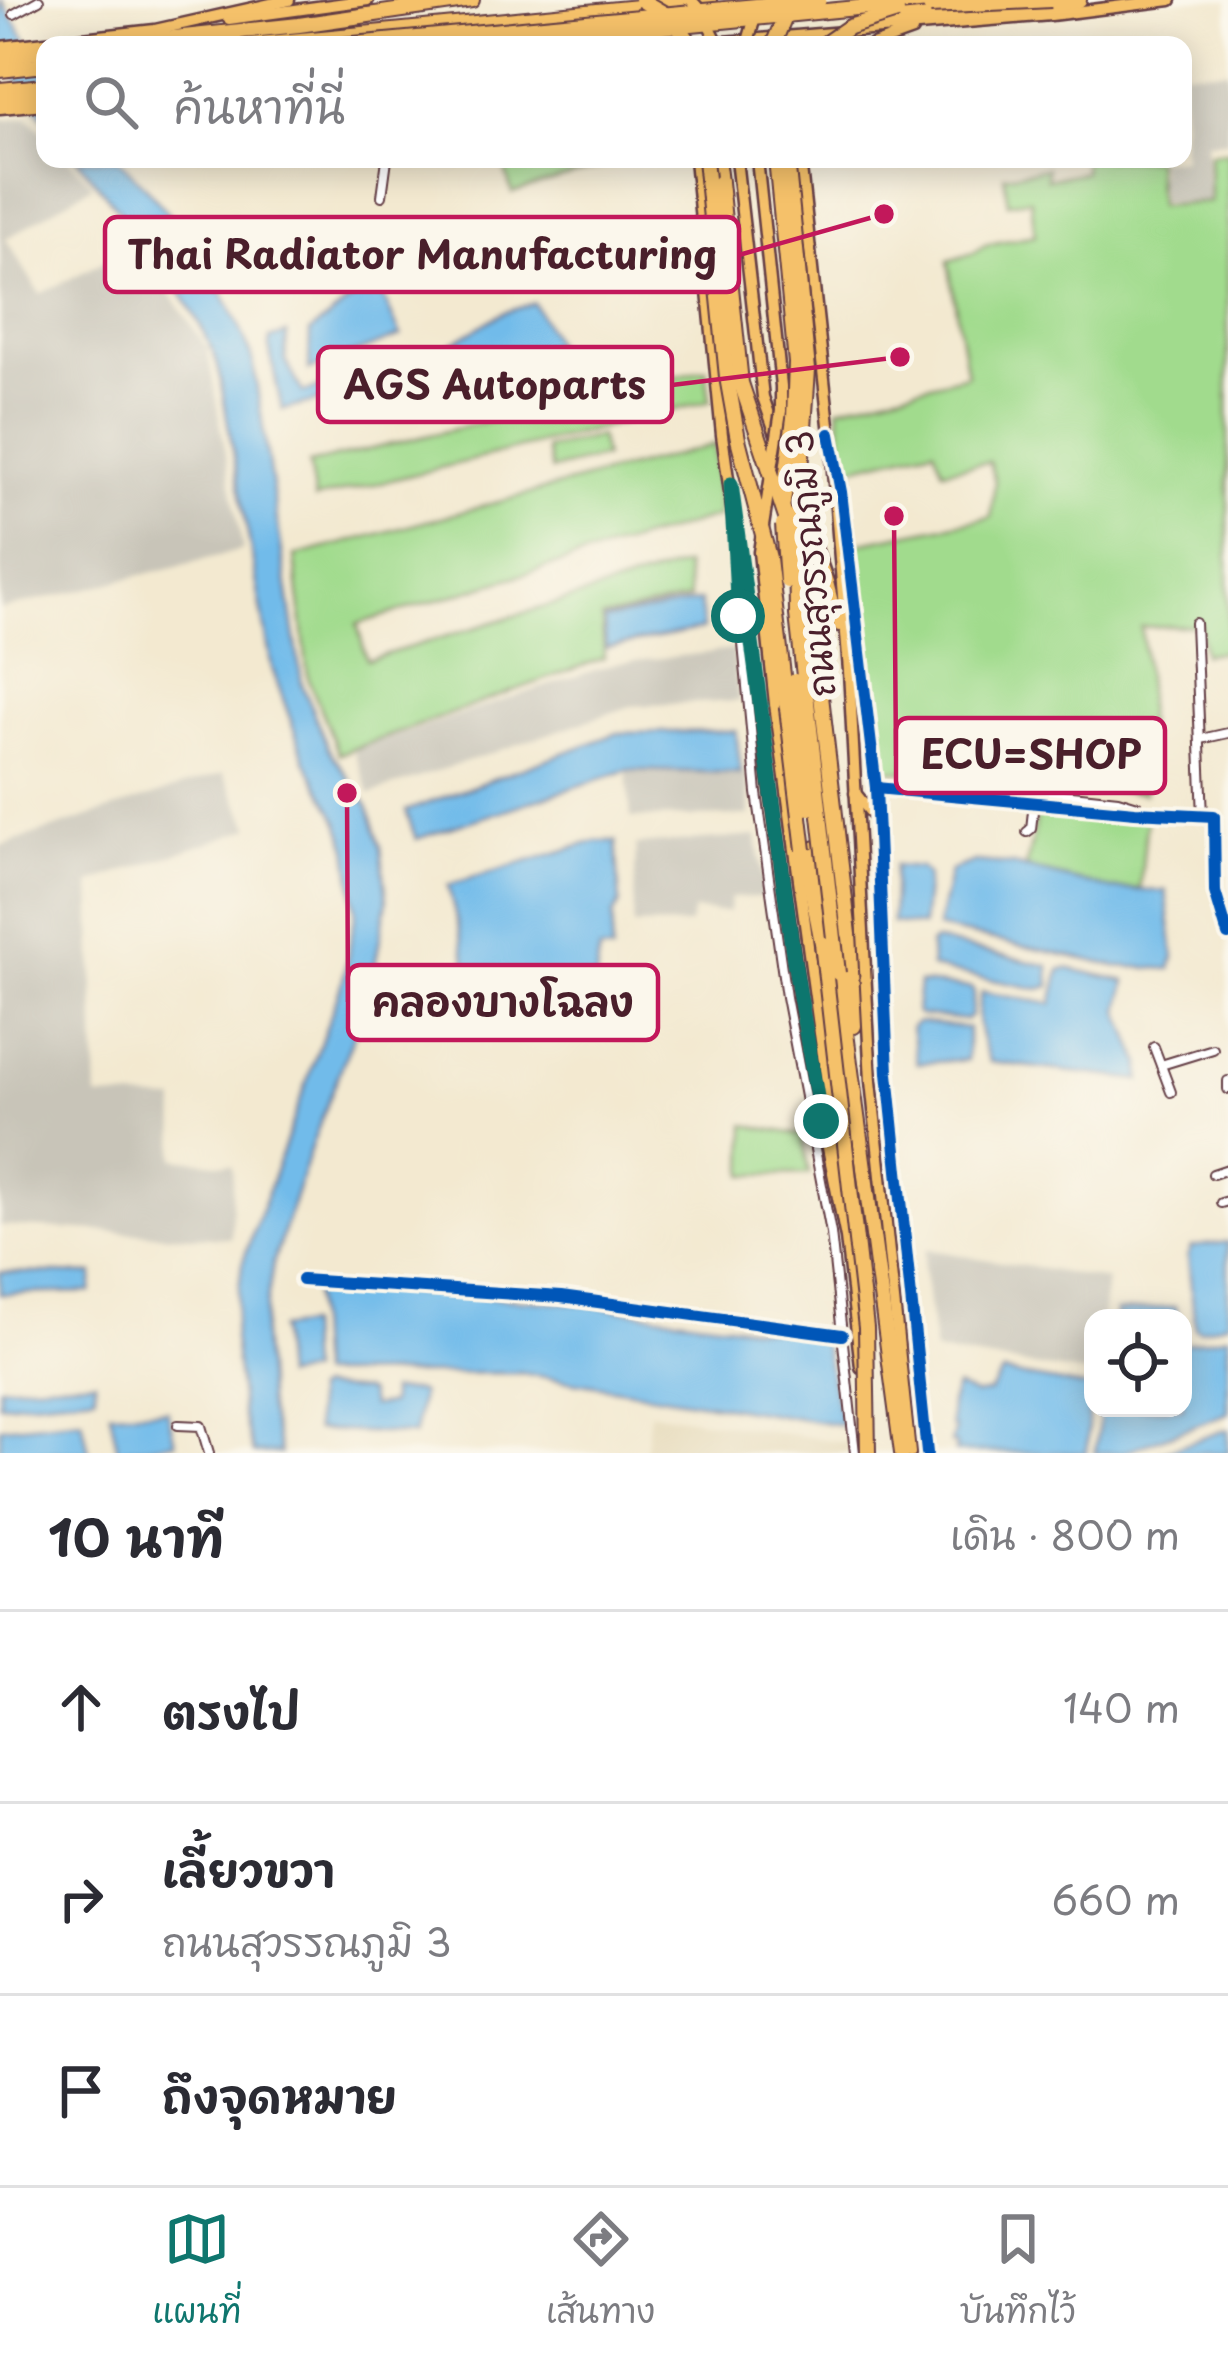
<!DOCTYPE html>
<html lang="th">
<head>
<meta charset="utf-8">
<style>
	:root { --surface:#fff; --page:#f2f2f3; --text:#2b2b33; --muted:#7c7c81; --line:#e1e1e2; --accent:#0f766e }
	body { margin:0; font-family:"Playpen Sans","Playpen Sans Thai",sans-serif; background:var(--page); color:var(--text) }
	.controls { position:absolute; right:36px; bottom:36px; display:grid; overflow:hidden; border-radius:24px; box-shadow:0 6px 30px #0003 }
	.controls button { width:108px; height:108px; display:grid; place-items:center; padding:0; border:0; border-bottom:3px solid var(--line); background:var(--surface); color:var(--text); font:60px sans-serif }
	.stop { position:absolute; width:36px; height:36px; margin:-27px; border:9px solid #0f766e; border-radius:50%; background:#fff }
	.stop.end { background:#0f766e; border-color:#fff; box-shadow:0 3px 12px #0008 }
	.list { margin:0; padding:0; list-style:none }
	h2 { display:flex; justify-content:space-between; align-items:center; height:156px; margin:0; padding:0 48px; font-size:51px }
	h2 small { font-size:39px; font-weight:400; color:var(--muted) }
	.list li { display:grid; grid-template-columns:78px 1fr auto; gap:36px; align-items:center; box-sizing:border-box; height:192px; padding:0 48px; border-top:3px solid var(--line) }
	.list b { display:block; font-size:45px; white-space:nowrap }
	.list p { margin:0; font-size:39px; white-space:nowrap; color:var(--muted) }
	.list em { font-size:39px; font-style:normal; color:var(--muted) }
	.icon { flex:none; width:66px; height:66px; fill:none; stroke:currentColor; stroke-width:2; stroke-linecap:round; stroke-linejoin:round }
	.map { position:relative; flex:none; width:1228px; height:1453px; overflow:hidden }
	.search { position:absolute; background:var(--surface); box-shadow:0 6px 30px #0003; left:36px; right:36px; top:36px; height:132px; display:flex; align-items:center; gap:30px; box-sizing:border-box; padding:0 42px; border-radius:24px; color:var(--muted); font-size:45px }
	.sheet { height:732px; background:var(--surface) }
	nav { display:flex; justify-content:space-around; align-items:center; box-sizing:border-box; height:168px; border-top:3px solid var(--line); background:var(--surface); font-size:33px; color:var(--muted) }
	nav a { display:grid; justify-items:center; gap:6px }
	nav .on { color:var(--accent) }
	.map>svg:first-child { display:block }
	.built { fill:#e6daba }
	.industrial { fill:#c8c4b8 }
	.green { fill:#a1db8d; stroke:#767d5c; stroke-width:3 }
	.water { fill:#71bbea; stroke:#5e6d8a; stroke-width:3 }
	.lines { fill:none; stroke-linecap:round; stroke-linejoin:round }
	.minor-casing { stroke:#633d44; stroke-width:12 }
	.major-casing { stroke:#633d44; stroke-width:15 }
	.highway-casing { stroke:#633d44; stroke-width:18 }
	.minor { stroke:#fff; stroke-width:8 }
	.major { stroke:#f5c16b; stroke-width:10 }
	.highway { stroke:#f5c16b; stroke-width:14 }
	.major-bridge-casing { stroke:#633d44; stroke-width:15; stroke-linecap:butt }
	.highway-bridge-casing { stroke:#633d44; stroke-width:18; stroke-linecap:butt }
	.major-bridge { stroke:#f5c16b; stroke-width:10 }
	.highway-bridge { stroke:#f5c16b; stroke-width:14 }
	.cycleway-casing { stroke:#fbf7ec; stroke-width:20 }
	.cycleway { stroke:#0057b8; stroke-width:12 }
	.route { stroke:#0f766e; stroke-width:15 }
	.labels { text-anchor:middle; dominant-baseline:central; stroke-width:12; stroke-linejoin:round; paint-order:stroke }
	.street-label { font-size:36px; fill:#4a1f2b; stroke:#fbf7ec }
	.leader { fill:none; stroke:#c2185b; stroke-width:4.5 }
	.callout-dot { fill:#c2185b; stroke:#fbf7ec; stroke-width:4.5 }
	.callout { fill:#fbf7ec; stroke:#c2185b; stroke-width:4.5 }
	.callout-label { font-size:39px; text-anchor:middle; font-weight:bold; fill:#4a1f2b }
</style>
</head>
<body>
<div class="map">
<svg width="1228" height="1453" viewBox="0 0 1228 1453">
	<rect width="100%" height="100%" fill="#fbf7ec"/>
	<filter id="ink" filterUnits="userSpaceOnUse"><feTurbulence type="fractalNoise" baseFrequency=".00833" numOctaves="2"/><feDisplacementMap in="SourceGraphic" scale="24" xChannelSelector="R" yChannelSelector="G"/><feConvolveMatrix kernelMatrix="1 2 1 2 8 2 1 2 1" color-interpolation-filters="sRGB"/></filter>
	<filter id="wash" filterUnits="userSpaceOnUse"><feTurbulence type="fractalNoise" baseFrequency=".004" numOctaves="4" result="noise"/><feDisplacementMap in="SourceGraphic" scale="48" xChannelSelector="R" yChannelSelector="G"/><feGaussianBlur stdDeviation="2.7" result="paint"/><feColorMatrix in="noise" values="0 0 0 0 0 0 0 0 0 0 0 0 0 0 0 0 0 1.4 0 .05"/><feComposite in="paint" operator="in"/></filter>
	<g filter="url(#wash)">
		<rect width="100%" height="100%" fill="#f3e9d0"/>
		<polygon class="built" points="650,1412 848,1443 849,1453 645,1453"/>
		<g class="industrial">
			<polygon points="1228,70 1228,141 1206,142 1208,201 1160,203 1158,159 1183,159 1183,71"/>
			<polygon points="28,117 45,134 45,159 68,159 93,185 6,239 40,294 137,244 207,348 243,550 0,610 0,120"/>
			<polygon points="733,650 739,701 631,706 370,794 353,750 616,663"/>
			<polygon points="627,772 746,774 750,816 631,818"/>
			<polygon points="223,773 251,828 91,883 97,1097 176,1101 175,1158 233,1165 231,1238 0,1226 0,846"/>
			<polygon points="757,836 765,897 730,898 729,912 693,911 689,925 633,926 636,845"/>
			<polygon points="926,1249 1107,1280 1102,1318 1093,1318 1093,1375 935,1352 923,1268"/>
		</g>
		<g class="green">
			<polygon points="1228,152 1228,651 1203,654 1200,625 1141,627 1147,688 1144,793 880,769 853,544 991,517 995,481 989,462 943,470 934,448 844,469 839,407 967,375 948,261 974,253 985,245 1035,235 1031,199 1008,203 1004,175 1047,168 1047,179 1084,172 1084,159 1155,159 1158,206 1210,202 1209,154"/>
			<polygon points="502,159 627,159 512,193"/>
			<polygon points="706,369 710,401 315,499 309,464"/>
			<polygon points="599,436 604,457 551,470 546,449"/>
			<polygon points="714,445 719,516 357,624 367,660 685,565 689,599 602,618 604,658 339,754 308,678 295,556"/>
			<polygon points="1039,808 1147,816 1140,889 1110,889 1026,868"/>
			<polygon points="746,1125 802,1135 809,1174 745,1175"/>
		</g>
		<g class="water">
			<polygon points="1,0 45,69 45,119 0,55"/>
			<path d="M77 159H118C175 214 228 287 253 362L302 684 328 748 368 806 381 847 387 901 370 992 312 1144 273 1264 262 1334 268 1409 280 1453H253L242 1414 233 1338 242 1264 343 980 356 912 348 848 339 822 305 760 272 668 217 362C191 290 125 219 77 159Z"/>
			<polygon points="376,281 401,336 309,370 310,332"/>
			<polygon points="534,303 555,344 282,410 269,346 270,339 287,334 285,360 303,393 447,346 503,313"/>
			<polygon points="700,601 703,629 606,648 604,620"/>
			<polygon points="736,731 741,773 627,770 416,839 406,811 618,733"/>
			<polygon points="596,841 616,841 620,904 613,915 612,952 599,951 596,979 469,972 448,885"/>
			<polygon points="975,862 1013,865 1110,889 1166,891 1174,957 1171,969 1116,966 937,928 950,871"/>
			<polygon points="894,866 920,868 927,875 922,926 892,923"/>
			<polygon points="935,941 1049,966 1050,986 1039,989 931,968 930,944"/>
			<path d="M1066 968 1126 981 1120 1011 1141 1064V1080L990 1062C980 1039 974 1017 982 992L1052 1004 1060 970Z"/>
			<polygon points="919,983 971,988 974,992 971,1016 966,1020 919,1015 916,1012"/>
			<polygon points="918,1022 968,1028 967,1060 917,1063 911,1027"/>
			<polygon points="1228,1242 1228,1322 1200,1330 1195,1328 1188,1256 1191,1247"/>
			<polygon points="0,1272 93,1274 91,1292 0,1294"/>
			<polygon points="313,1286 572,1303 822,1337 842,1425 520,1373 318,1375"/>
			<polygon points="1175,1307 1180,1318 1116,1318 1116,1312"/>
			<polygon points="306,1325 308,1373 283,1377 279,1329"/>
			<polygon points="1228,1335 1228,1413 1121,1453 1095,1453 1101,1408 1183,1408 1183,1344"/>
			<polygon points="1003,1373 1089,1388 1087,1453 955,1452 956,1445 951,1443 955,1428 951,1427 950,1403 956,1387 975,1395 989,1392"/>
			<polygon points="95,1380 95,1395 0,1404 0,1386"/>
			<polygon points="319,1388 364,1391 369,1394 371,1406 390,1404 390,1391 417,1391 421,1394 414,1434 315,1430 314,1391"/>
			<polygon points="167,1410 175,1442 118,1451 110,1412"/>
			<polygon points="82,1419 89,1452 0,1453 0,1427"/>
			<polygon points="1228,1429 1228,1453 1159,1453"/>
		</g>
	</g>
	<g filter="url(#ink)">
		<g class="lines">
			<g class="minor-casing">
				<g id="minor">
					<polyline points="14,14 39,0"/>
					<polyline points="382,196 387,159"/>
					<polyline points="838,477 876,788 888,1073 927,1453"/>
					<polyline points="736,569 757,793 786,997 831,1233 855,1453"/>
					<polyline points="1195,623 1203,817"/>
					<polyline points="1201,739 1228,733"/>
					<polyline points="876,788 1135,812 1214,816 1215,892 1228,935"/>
					<polyline points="898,788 910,781 932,780 1118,800 1138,806 1141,810"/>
					<polyline points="1027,832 1031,829 1034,802"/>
					<polyline points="1154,1047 1171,1092"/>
					<polyline points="1161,1065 1213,1049"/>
					<polyline points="1228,1081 1228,1089"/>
					<polyline points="1213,1174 1228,1169"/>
					<polyline points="1221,1203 1228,1201"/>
					<polyline points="302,1280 561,1297 842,1335"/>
					<polyline points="178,1425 201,1426 209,1453"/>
				</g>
			</g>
			<g class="major-casing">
				<g id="major">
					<polyline points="229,19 368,0"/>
					<polyline points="687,45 1051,15 1171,0"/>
					<polyline points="873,45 912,31"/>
					<polyline points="0,47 155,30 289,0"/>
					<polyline points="0,108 45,104"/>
					<polyline points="695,159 722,435 803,1022 846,1238 861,1367"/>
					<polyline points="736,159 763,397 828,582 839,626"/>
					<polyline points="800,159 830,434 849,671 871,1081 910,1453"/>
					<polyline points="775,704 841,1187"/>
					<polyline points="855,793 876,819"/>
				</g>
			</g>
			<g class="highway-casing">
				<g id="highway">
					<polyline points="887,19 1016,10 1079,0"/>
					<polyline points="107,45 299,25 472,0"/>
					<polyline points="250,45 709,0"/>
					<polyline points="0,57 45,51"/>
					<polyline points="0,70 45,65"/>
					<polyline points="0,90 45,86"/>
					<polyline points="0,100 45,95"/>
					<polyline points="717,159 720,182"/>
					<polyline points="816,848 821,908"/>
					<polyline points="804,850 822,943"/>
					<polyline points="849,934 854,1026"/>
					<polyline points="838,973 902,1453"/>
				</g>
			</g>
			<use href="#minor" class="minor"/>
			<use href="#major" class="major"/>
			<use href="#highway" class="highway"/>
			<g class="major-bridge-casing">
				<g id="major-bridge">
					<polyline points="691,0 703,13 719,45"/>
					<polyline points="747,45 756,14"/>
					<polyline points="757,159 781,386 781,411 759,552 775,704"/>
				</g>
			</g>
			<g class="highway-bridge-casing">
				<g id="highway-bridge">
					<polyline points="641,0 672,18 692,45"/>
					<polyline points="930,6 1051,0"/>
					<polyline points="343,45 819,0"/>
					<polyline points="477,45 939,0"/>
					<polyline points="773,45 787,11"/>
					<polyline points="823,45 849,27 897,12"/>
					<polyline points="705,159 727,377 738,439 769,558 804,850"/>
					<polyline points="776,159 796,363 794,418 783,503"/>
					<polyline points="787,159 808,370 796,543 797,615 838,973"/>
					<polyline points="720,182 741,383 793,539"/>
					<polyline points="783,525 787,581"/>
					<polyline points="801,566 813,628 849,934"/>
					<polyline points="795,681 810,808"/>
					<polyline points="822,943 866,1328 868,1453"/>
				</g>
			</g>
			<use href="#major-bridge" class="major-bridge"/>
			<use href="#highway-bridge" class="highway-bridge"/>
			<g class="cycleway-casing">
				<g id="cycleway">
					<polyline points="830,434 841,492 876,788 888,1073 927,1453"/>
					<polyline points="876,788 1135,812 1214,816 1215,892 1228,935"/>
					<polyline points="302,1280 561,1297 842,1335"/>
				</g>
			</g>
			<use href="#cycleway" class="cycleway"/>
		</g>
	</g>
	<g class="lines" filter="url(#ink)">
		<polyline class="route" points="738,616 731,484 794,961 821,1121"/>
	</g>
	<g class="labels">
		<g class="street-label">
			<text transform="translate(809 564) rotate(-95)">ถนนสุวรรณภูมิ 3</text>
		</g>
	</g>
	<path class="leader" d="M884 214L739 255M900 357L672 385M894 516L896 756M347 793L348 1002"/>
	<g class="callout-dot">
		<circle cx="884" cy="214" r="12"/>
		<circle cx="900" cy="357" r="12"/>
		<circle cx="894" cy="516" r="12"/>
		<circle cx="347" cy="793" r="12"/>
	</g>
	<g class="callout">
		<rect x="105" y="217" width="634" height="75" rx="12"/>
		<rect x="318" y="347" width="354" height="75" rx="12"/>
		<rect x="896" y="718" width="269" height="75" rx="12"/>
		<rect x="348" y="965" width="310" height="75" rx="12"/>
	</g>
	<g class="callout-label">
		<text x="422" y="269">Thai Radiator Manufacturing</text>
		<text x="495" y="399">AGS Autoparts</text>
		<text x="1031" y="769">ECU=SHOP</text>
		<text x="503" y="1016">คลองบางโฉลง</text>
	</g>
</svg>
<div class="controls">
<button><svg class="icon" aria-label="locate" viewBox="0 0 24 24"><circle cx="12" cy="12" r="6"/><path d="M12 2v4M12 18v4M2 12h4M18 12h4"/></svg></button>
</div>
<div class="stop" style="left:738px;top:616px"></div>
<div class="stop end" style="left:821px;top:1121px"></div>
<div class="search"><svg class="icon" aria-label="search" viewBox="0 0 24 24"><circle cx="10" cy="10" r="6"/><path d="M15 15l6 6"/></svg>ค้นหาที่นี่</div>
</div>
<section class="sheet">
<h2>10 นาที<small>เดิน · 800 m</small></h2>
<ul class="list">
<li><svg class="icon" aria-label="ahead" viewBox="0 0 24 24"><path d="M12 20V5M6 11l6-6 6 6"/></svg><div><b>ตรงไป</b></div><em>140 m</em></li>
<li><svg class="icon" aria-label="right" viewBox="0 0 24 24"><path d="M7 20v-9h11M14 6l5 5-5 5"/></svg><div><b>เลี้ยวขวา</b><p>ถนนสุวรรณภูมิ 3</p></div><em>660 m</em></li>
<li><svg class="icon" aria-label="arrive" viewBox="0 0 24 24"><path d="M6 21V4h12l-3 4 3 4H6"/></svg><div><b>ถึงจุดหมาย</b></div></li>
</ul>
</section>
<nav>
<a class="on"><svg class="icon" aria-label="map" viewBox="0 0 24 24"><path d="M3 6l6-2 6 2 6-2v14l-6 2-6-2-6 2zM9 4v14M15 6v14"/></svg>แผนที่</a>
<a><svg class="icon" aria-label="directions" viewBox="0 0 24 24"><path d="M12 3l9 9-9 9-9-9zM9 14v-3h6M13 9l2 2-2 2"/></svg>เส้นทาง</a>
<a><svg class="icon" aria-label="saved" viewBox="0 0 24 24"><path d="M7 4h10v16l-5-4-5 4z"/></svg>บันทึกไว้</a>
</nav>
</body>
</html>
